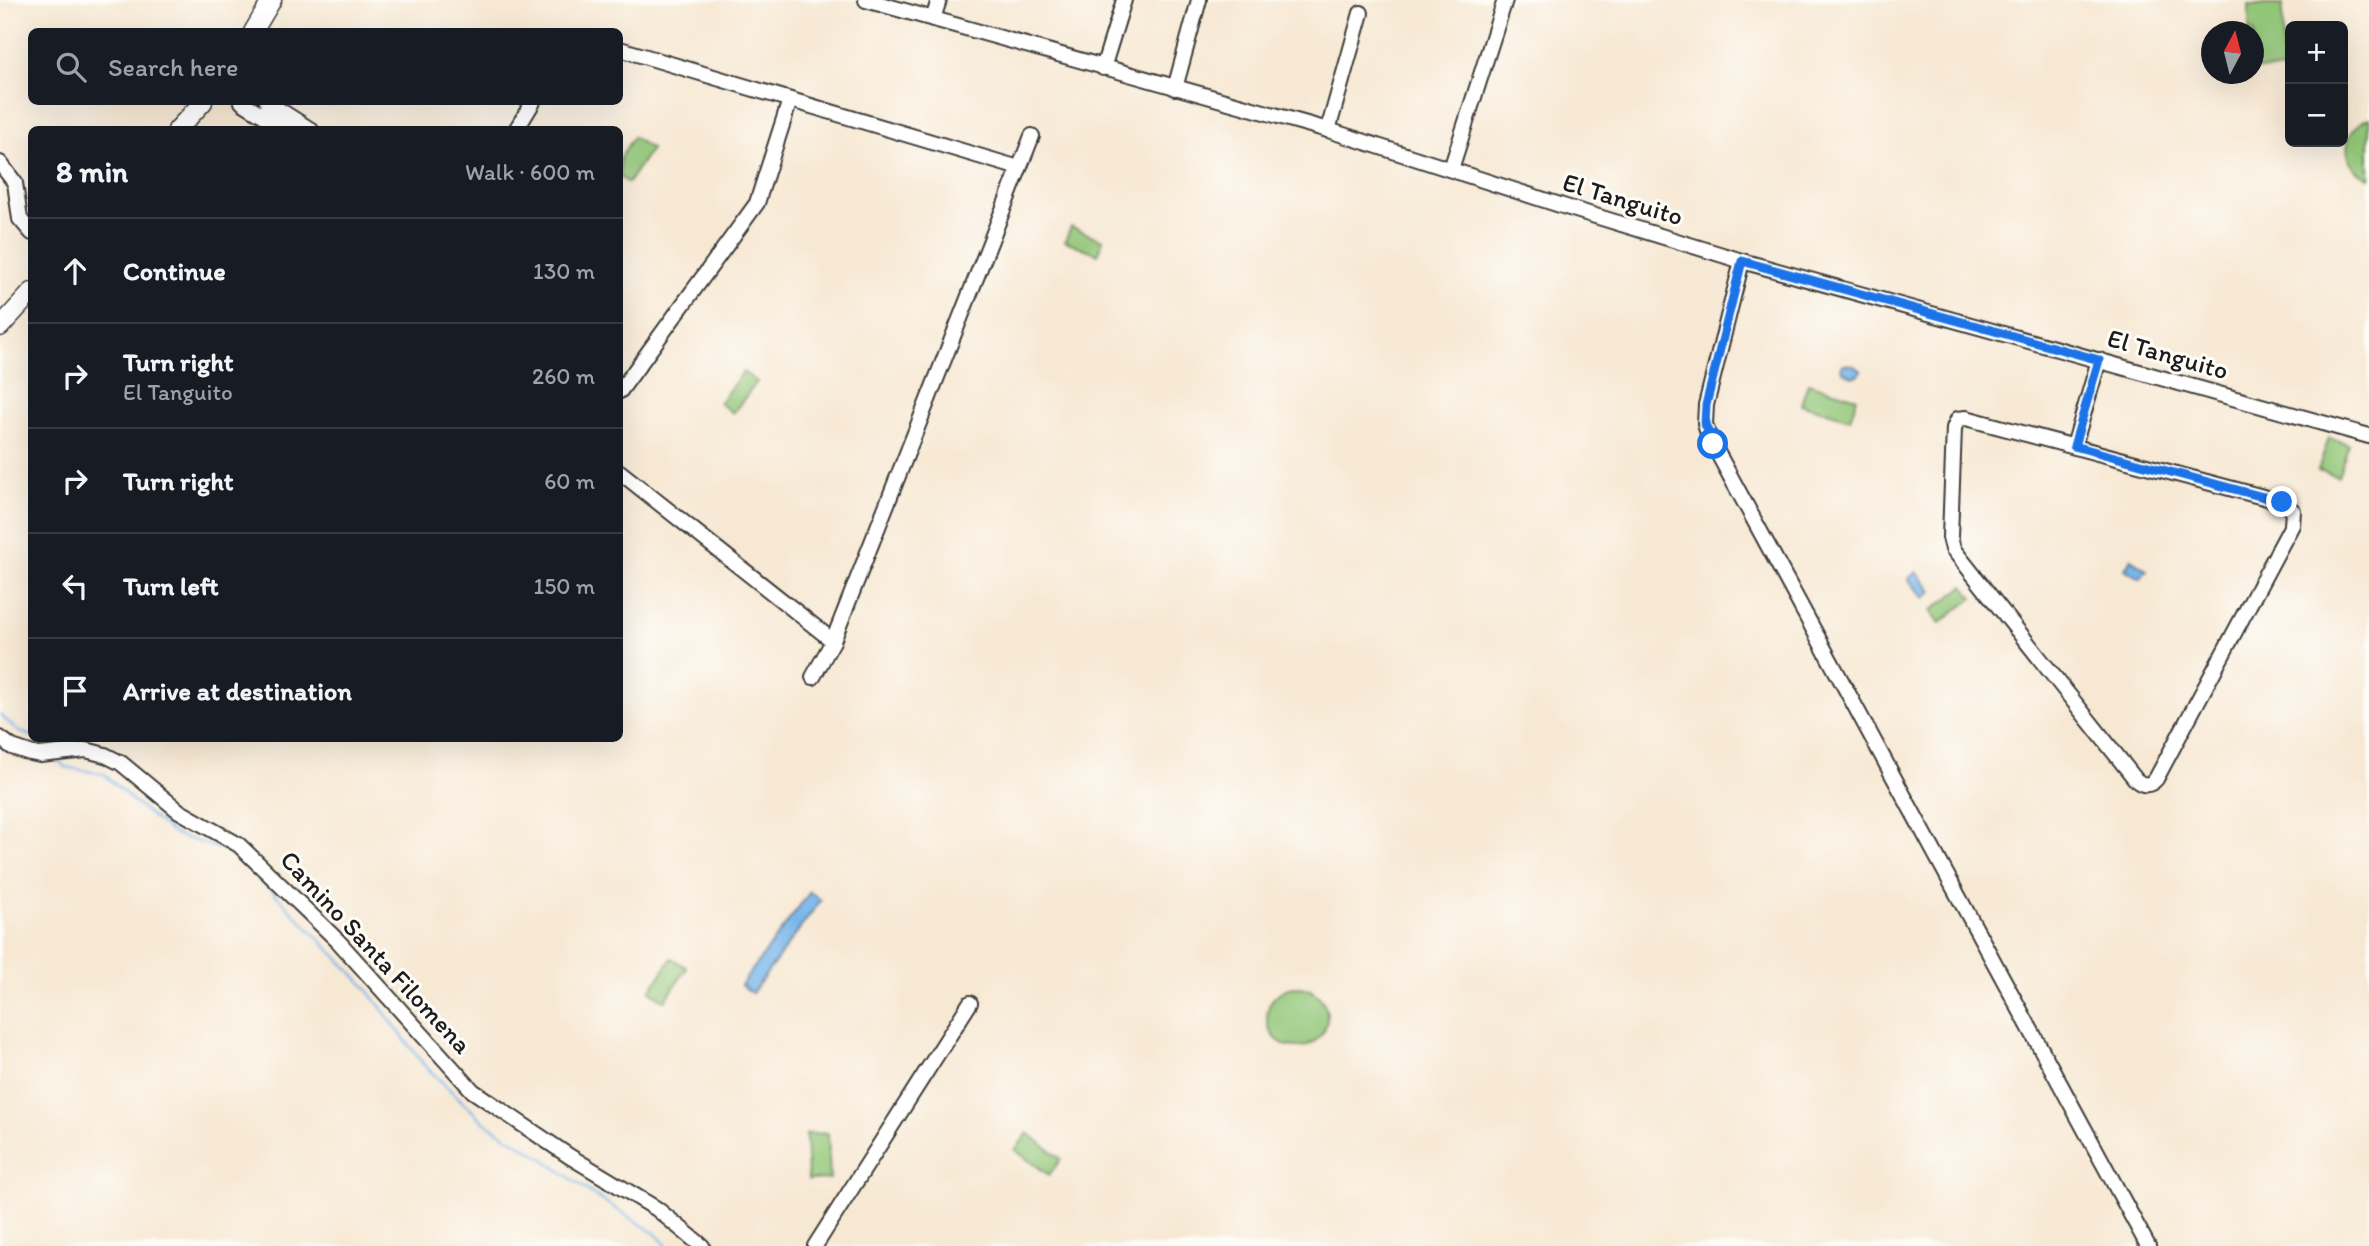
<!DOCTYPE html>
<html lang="en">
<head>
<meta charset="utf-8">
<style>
	:root { --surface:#171b24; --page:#20242c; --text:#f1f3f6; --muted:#9ea1a6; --line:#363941 }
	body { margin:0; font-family:Itim,sans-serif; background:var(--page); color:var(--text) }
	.controls { position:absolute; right:21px; top:21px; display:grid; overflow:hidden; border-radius:10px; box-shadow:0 7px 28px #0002 }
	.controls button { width:63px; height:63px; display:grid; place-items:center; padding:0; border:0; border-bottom:2px solid var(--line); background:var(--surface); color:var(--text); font:35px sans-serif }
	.compass { position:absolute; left:2201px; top:21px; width:63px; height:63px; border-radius:50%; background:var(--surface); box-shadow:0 7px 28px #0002; rotate:7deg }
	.stop { position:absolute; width:21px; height:21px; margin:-16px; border:5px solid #1a73e8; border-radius:50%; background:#fff }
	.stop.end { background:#1a73e8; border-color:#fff; box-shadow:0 2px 7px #0008 }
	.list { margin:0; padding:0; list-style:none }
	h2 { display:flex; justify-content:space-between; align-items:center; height:91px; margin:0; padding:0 28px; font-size:30px }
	h2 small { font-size:23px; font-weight:400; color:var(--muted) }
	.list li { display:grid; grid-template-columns:46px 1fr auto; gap:21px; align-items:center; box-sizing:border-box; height:105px; padding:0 28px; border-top:2px solid var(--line) }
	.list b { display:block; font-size:26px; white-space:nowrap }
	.list p { margin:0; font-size:23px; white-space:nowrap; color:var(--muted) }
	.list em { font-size:23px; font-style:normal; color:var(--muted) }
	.icon { flex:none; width:38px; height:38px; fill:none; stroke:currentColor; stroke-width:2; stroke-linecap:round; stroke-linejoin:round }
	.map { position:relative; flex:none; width:2369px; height:1246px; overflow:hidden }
	.search { position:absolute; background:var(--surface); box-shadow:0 7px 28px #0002; left:28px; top:28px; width:595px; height:77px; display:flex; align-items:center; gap:18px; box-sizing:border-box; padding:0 24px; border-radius:10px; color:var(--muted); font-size:26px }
	.panel { position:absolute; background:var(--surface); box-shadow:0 7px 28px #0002; left:28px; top:126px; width:595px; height:616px; border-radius:10px }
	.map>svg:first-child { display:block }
	.green { fill:#92c677; stroke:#57714a; stroke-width:2 }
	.water { fill:#78b5ea; stroke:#4a6883; stroke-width:2 }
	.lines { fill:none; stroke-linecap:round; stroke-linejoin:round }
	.stream { stroke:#78b5ea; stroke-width:2.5 }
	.minor-casing { stroke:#3d3b37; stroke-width:18 }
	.major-casing { stroke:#3d3b37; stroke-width:21 }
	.minor { stroke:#fff; stroke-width:14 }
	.major { stroke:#fff; stroke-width:18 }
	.route { stroke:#1a73e8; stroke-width:9 }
	.labels { text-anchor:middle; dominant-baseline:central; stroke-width:6; stroke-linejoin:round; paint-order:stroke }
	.street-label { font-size:26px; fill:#1c1c1c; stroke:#fdfcf7 }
</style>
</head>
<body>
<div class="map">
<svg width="2369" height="1246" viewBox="0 0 2369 1246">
	<rect width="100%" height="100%" fill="#fdfcf7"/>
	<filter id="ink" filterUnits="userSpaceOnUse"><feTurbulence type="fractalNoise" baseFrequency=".0143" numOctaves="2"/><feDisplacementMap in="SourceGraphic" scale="14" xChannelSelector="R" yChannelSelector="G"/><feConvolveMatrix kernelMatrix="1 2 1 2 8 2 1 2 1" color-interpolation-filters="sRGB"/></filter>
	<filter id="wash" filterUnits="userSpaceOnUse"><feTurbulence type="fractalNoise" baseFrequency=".00686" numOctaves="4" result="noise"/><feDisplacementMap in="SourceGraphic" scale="28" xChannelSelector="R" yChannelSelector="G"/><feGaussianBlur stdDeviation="1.57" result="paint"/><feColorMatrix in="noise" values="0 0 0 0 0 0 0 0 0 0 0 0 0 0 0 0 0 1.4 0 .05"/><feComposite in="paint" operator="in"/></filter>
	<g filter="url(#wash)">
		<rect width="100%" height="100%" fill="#f7e8d3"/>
		<g class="green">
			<polygon points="2249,5 2283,5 2282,70 2254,69 2254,32 2249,31"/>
			<path d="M2369 118V178C2340 166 2340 130 2369 118Z"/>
			<polygon points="633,137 651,149 628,183 620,177 620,158"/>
			<polygon points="1071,227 1103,240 1098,254 1065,241"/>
			<polygon points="743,372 757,382 733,413 719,403"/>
			<polygon points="1808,383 1857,398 1850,419 1801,404"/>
			<polygon points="2329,438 2349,444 2338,476 2318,470"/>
			<polygon points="1964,586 1973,598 1940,623 1931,611"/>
			<polygon points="672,958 687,968 665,1001 650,991"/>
			<circle cx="1297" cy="1017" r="30"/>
			<polygon points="828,1133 830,1179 808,1180 806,1134"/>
			<polygon points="1028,1133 1061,1159 1049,1175 1015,1150"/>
		</g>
		<g class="water">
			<polygon points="1843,364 1853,365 1861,370 1860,374 1852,377 1842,371 1841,368"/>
			<polygon points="2131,559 2147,570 2140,579 2125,569"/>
			<polygon points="1916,572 1932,591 1924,598 1908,579"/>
			<polygon points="810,892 821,900 752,993 741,985"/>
		</g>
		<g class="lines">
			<g class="stream">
				<polyline points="0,715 20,732 32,736"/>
				<polyline points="40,738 49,750"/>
				<polyline points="58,760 65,767 104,774 135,803 174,834 236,854 364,985 424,1065 485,1123 541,1157 591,1193 656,1234 667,1246"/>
			</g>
		</g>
	</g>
	<g filter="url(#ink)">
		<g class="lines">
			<g class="minor-casing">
				<g id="minor">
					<polyline points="866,0 1328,130 1566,207 1742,261 2369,436"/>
					<polyline points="933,19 939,0"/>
					<polyline points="620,49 1019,168"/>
					<polyline points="1103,68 1124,0"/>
					<polyline points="1175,88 1199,0"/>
					<polyline points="242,102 287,130"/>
					<polyline points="267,102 311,130"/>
					<polyline points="516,130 533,102"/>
					<polyline points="1328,130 1361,13"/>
					<polyline points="0,163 15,183 20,219 32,233"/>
					<polyline points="1451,169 1505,0"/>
					<polyline points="1742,261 1706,405 1705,424 1709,437 2148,1246"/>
					<polyline points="620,391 757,203 790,100"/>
					<path d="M1966 418 2282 502 2293 511 2292 525 2156 779C2150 786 2143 786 2136 780L1953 549 1950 537 1954 428 1958 419Z"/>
					<polyline points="2074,446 2099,360"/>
					<polyline points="620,472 833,641"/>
					<polyline points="813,677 833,641 1032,136"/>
					<polyline points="0,738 12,747 30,753 40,755 86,750 105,755 121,763 179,811 239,845 338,941 473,1091 569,1156 657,1209 702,1246"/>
					<polyline points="815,1246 970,1003"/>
				</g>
			</g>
			<g class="major-casing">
				<g id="major">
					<polyline points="253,32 272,0"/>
					<polyline points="177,130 203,102"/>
					<polyline points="0,327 32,292"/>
				</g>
			</g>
			<use href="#minor" class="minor"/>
			<use href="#major" class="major"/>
		</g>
	</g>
	<g class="lines" filter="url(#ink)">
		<polyline class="route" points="1713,444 1705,424 1706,405 1742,261 2099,360 2074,446 2282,502"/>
	</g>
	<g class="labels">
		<g class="street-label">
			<text transform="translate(1623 199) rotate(17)">El Tanguito</text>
			<text transform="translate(2168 354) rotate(16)">El Tanguito</text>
			<text transform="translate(376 952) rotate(47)">Camino Santa Filomena</text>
		</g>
	</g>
</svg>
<div class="controls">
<button>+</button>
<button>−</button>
</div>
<svg class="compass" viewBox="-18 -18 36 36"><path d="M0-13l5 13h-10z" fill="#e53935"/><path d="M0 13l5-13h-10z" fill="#9ea1a6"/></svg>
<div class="stop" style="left:1713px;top:444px"></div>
<div class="stop end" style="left:2282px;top:502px"></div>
<div class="search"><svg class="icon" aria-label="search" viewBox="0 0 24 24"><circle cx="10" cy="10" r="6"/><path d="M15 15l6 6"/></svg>Search here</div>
<section class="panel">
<h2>8 min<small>Walk · 600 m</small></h2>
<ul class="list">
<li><svg class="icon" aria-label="ahead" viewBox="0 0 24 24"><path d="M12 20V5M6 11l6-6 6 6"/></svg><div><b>Continue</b></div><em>130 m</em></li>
<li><svg class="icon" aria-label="right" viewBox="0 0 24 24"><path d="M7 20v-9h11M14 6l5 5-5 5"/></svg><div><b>Turn right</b><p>El Tanguito</p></div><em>260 m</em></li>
<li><svg class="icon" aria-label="right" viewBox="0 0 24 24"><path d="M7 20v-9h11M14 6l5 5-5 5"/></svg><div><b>Turn right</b></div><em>60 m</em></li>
<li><svg class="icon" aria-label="left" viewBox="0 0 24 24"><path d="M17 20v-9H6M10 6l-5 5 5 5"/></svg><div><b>Turn left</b></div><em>150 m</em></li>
<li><svg class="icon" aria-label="arrive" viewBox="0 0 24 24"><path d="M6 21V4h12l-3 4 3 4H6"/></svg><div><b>Arrive at destination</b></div></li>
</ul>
</section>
</div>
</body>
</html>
